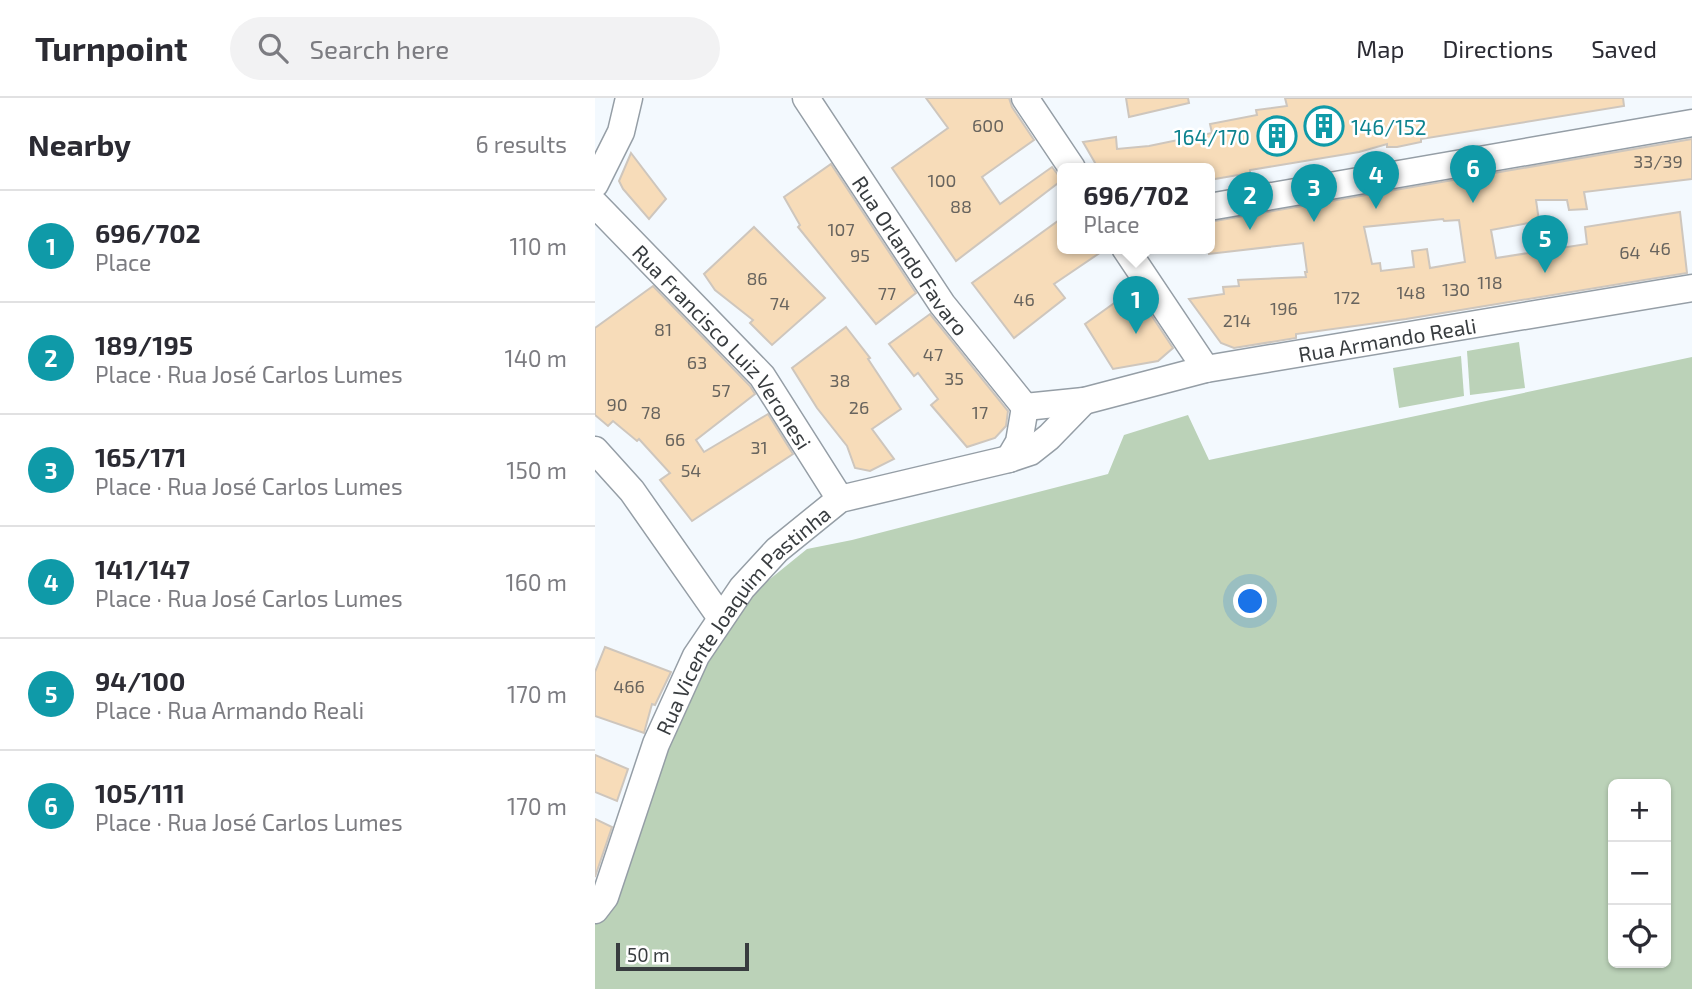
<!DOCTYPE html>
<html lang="en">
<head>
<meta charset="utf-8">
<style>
	:root { --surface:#fff; --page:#f2f2f3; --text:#2b2b33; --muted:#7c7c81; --line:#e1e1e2; --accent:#b45309 }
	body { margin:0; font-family:"Exo 2",sans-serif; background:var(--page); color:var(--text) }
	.controls { position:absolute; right:21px; bottom:21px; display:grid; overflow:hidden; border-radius:10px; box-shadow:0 2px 5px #0004 }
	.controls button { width:63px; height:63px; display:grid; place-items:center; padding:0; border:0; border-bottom:2px solid var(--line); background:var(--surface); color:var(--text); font:35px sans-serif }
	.scale { position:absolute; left:21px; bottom:18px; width:133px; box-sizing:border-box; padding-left:7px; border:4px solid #383c3f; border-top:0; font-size:19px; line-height:24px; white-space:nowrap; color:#383c3f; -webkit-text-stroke:5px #fff; paint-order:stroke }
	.you { position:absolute; left:656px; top:504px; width:24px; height:24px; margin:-18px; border:5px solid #fff; border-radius:50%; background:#1a73e8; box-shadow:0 0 0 10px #1a73e833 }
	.badge { display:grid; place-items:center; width:46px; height:46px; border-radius:50%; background:var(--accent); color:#fff; font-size:23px; font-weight:700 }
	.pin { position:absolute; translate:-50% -58px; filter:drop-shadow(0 2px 4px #0008) }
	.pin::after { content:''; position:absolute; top:37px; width:24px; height:21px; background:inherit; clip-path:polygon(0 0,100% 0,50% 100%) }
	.popup { position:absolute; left:462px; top:65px; width:158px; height:91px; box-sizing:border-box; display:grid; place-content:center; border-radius:10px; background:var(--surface); filter:drop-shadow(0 2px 5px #0005); font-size:23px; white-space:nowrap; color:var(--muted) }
	.popup b { font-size:26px; color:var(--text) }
	.popup::after { content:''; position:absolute; left:50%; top:100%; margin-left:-14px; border:14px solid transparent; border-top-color:var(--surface) }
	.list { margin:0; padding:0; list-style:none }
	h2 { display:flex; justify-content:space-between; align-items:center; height:91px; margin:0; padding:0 28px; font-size:30px }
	h2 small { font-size:23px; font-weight:400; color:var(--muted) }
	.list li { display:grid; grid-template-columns:46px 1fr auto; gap:21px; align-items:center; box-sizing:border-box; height:112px; padding:0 28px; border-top:2px solid var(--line) }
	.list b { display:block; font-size:26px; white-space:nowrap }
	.list p { margin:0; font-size:23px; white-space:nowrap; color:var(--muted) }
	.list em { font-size:23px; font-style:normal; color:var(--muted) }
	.icon { flex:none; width:38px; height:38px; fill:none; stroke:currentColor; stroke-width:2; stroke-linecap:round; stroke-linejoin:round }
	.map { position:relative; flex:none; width:1097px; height:891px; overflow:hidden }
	header { display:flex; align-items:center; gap:42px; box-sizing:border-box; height:98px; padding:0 35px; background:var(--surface); border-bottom:2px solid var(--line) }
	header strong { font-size:33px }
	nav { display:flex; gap:38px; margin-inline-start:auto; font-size:24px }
	.search { width:490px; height:63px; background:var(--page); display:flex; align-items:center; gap:18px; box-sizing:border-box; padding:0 24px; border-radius:38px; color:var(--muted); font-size:26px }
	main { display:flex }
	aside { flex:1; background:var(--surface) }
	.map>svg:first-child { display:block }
	.green { fill:#bbd2b8; fill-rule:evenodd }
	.building { fill:#f7dcb9; stroke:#cec6bd; stroke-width:2; fill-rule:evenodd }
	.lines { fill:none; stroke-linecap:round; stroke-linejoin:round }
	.minor-casing { stroke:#959ea6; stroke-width:29 }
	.minor { stroke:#fff; stroke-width:26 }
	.labels { text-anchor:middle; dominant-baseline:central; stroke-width:5; stroke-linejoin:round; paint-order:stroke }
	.number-label { font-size:18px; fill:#68645e }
	.culture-label { font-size:21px; fill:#0d838f; stroke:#fff; text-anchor:start }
	.street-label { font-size:21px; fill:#383c3f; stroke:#fff }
</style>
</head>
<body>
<header>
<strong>Turnpoint</strong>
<div class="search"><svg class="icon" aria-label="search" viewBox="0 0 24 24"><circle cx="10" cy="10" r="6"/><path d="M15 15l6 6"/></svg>Search here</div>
<nav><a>Map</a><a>Directions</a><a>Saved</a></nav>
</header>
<main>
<aside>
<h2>Nearby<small>6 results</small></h2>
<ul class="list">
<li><span class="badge" style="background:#0f9aa8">1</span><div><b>696/702</b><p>Place</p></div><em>110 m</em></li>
<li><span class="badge" style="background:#0f9aa8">2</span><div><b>189/195</b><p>Place · Rua José Carlos Lumes</p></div><em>140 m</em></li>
<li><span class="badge" style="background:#0f9aa8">3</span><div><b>165/171</b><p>Place · Rua José Carlos Lumes</p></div><em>150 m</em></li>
<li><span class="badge" style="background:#0f9aa8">4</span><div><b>141/147</b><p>Place · Rua José Carlos Lumes</p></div><em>160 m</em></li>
<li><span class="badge" style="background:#0f9aa8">5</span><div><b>94/100</b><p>Place · Rua Armando Reali</p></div><em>170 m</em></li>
<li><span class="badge" style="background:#0f9aa8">6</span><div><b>105/111</b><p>Place · Rua José Carlos Lumes</p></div><em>170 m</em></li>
</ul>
</aside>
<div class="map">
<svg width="1097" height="891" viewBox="0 0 1097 891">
	<rect width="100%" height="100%" fill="#f3f9fe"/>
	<g class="green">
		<polygon points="924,244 930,290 875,297 872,253"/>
		<polygon points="866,258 869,298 804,310 798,270"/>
		<path d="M1097 259V891H0V809L127 520 212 451 257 442 513 376 529 337 593 317 614 362ZM1018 686H1071V865H1018Z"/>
	</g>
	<g class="building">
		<polygon points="331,0 414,0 417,9 439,42 387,79 405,106 457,69 467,82 361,163 297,70 353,30"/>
		<polygon points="531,0 593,0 594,5 534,19"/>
		<polygon points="690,0 1028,0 1029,8 826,41 826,44 802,49 792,49 792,46 764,54 655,72 655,75 614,82 614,70 503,70 488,44 521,39 522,51 554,48 617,35 615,26 662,17 661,12 692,8"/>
		<path d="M1097 41V81L989 94 992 111 974 112 972 102H941L944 123 896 132 901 160 992 146 990 129 1085 114 1092 175 811 221 701 236V240L639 250 626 245 594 201 629 196 628 189 644 188 643 182 711 179 710 174H712L708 145 614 156V124ZM848 121 849 123 864 122 870 164 835 170 832 151 817 153 819 169 786 173 785 165 777 166 769 129Z"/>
		<polygon points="36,55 71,101 54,121 28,91 24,83"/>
		<polygon points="236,66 321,195 281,226 203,129 205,127 189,99"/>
		<polygon points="467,120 467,150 512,150 459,186 470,200 419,240 377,185"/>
		<polygon points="159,129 230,200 177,247 155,225 158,222 120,192 109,176"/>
		<polygon points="58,188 155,288 160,296 101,342 109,354 173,316 198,356 97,423 65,382 75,375 44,341 42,343 18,323 13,328 0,317 0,230"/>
		<polygon points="539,191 578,250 563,263 518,271 490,226"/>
		<polygon points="335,216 413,313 411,328 400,340 372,349 336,307 343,301 323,275 319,278 294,246"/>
		<polygon points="251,229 275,260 273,261 306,311 277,331 299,361 275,373 260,370 252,348 222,310 197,270"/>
		<polygon points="10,549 76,574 60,607 57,606 49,635 0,618 0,574"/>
		<polygon points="0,657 33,671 22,703 0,694"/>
		<polygon points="0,721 17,729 0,779"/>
	</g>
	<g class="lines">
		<g class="minor-casing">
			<g id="minor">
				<path id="s1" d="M211 0 347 206 430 309"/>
				<polyline points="430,0 477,70"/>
				<polyline points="0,86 26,34 34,0"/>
				<path id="s2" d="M0 106 167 278 245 401"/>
				<polyline points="614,109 1097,25"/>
				<polyline points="530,150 611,271"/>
				<path id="s3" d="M430 309 489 303 611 271 1097 190"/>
				<polyline points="0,352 37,393 126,520"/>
				<polyline points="414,361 424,344 430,309"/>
				<path id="s4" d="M0 812 10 799 61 646 101 558 147 490 182 452 245 401 414 361 435 354 454 339 489 303"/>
			</g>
		</g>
		<use href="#minor" class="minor"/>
	</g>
	<defs>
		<g id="building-ring" transform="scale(2.0125)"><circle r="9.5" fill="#fff" stroke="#0f9aa8" stroke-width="1.5"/><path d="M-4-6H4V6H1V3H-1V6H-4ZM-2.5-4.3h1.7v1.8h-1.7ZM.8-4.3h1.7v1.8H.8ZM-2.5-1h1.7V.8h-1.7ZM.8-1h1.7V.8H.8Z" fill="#0f9aa8"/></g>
	</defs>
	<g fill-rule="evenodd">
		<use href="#building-ring" x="729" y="28"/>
		<use href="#building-ring" x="682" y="38"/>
	</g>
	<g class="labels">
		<g class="number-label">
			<text x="393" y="27">600</text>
			<text x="1063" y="63">33/39</text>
			<text x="347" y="82">100</text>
			<text x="366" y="108">88</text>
			<text x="246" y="131">107</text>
			<text x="1065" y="150">46</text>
			<text x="1035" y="154">64</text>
			<text x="265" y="157">95</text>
			<text x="162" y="180">86</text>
			<text x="895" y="184">118</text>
			<text x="861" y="191">130</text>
			<text x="816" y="194">148</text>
			<text x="292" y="195">77</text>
			<text x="752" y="199">172</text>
			<text x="429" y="201">46</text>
			<text x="185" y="205">74</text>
			<text x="689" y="210">196</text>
			<text x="642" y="222">214</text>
			<text x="68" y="231">81</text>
			<text x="338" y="256">47</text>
			<text x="102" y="264">63</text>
			<text x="359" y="280">35</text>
			<text x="245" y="282">38</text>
			<text x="126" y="292">57</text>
			<text x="22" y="306">90</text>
			<text x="264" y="309">26</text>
			<text x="56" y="314">78</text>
			<text x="385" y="314">17</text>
			<text x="80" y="341">66</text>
			<text x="164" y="349">31</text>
			<text x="96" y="372">54</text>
			<text x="34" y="588">466</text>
		</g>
		<g class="culture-label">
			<text x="756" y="28">146/152</text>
			<text x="655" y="38" text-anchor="end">164/170</text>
		</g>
		<g class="street-label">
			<text stroke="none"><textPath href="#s1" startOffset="189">Rua Orlando Favaro</textPath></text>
			<text stroke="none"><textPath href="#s3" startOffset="369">Rua Armando Reali</textPath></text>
			<text stroke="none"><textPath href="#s2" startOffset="192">Rua Francisco Luiz Veronesi</textPath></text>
			<text stroke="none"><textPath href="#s4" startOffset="331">Rua Vicente Joaquim Pastinha</textPath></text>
		</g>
	</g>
</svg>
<div class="controls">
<button>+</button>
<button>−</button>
<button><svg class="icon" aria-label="locate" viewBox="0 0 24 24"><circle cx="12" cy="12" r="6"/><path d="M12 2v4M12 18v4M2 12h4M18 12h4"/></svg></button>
</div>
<div class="scale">50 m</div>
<div class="you"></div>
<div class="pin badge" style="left:541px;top:236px;background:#0f9aa8">1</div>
<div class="popup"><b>696/702</b>Place</div>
<div class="pin badge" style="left:655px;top:132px;background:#0f9aa8">2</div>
<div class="pin badge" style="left:719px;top:124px;background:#0f9aa8">3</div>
<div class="pin badge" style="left:781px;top:111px;background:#0f9aa8">4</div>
<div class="pin badge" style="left:950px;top:175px;background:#0f9aa8">5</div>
<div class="pin badge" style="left:878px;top:105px;background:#0f9aa8">6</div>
</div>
</main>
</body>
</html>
